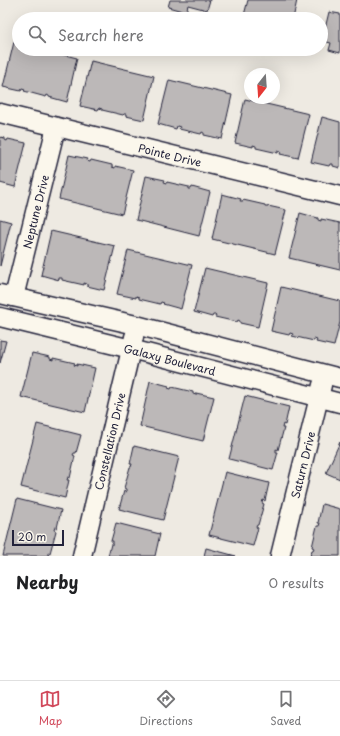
<!DOCTYPE html>
<html lang="en">
<head>
<meta charset="utf-8">
<style>
	:root { --surface:#fff; --page:#f2f2f2; --text:#202124; --muted:#757577; --line:#e0e0e0; --accent:#d1495b }
	body { margin:0; font-family:"Playpen Sans",sans-serif; background:var(--page); color:var(--text) }
	.compass { position:absolute; left:244px; top:68px; width:36px; height:36px; border-radius:50%; background:var(--surface); box-shadow:0 4px 16px #0002; rotate:197deg }
	.scale { position:absolute; left:12px; bottom:10px; width:52px; box-sizing:border-box; padding-left:4px; border:2px solid #22223b; border-top:0; font-size:11px; line-height:14px; white-space:nowrap; color:#22223b; -webkit-text-stroke:3px #fbf7ec; paint-order:stroke }
	.list { margin:0; padding:0; list-style:none }
	h2 { display:flex; justify-content:space-between; align-items:center; height:52px; margin:0; padding:0 16px; font-size:17px }
	h2 small { font-size:13px; font-weight:400; color:var(--muted) }
	.icon { flex:none; width:22px; height:22px; fill:none; stroke:currentColor; stroke-width:2; stroke-linecap:round; stroke-linejoin:round }
	.map { position:relative; flex:none; width:340px; height:556px; overflow:hidden }
	.search { position:absolute; background:var(--surface); box-shadow:0 4px 16px #0002; left:12px; right:12px; top:12px; height:44px; display:flex; align-items:center; gap:10px; box-sizing:border-box; padding:0 14px; border-radius:22px; color:var(--muted); font-size:15px }
	.sheet { height:124px; background:var(--surface) }
	nav { display:flex; justify-content:space-around; align-items:center; box-sizing:border-box; height:56px; border-top:1px solid var(--line); background:var(--surface); font-size:11px; color:var(--muted) }
	nav a { display:grid; justify-items:center; gap:2px }
	nav .on { color:var(--accent) }
	.map>svg:first-child { display:block }
	.building { fill:#bcb8b8; stroke:#22223b }
	.lines { fill:none; stroke-linecap:round; stroke-linejoin:round }
	.minor-casing { stroke:#22223b; stroke-width:21 }
	.minor { stroke:#fbf7ec; stroke-width:18 }
	.labels { text-anchor:middle; dominant-baseline:central; stroke-width:3; stroke-linejoin:round; paint-order:stroke }
	.street-label { font-size:11px; fill:#22223b; stroke:#fbf7ec }
</style>
</head>
<body>
<div class="map">
<svg width="340" height="556" viewBox="0 0 340 556">
	<rect width="100%" height="100%" fill="#eeeae2"/>
	<filter id="ink" filterUnits="userSpaceOnUse"><feTurbulence type="fractalNoise" baseFrequency=".025" numOctaves="2"/><feDisplacementMap in="SourceGraphic" scale="8" xChannelSelector="R" yChannelSelector="G"/><feConvolveMatrix kernelMatrix="1 2 1 2 8 2 1 2 1" color-interpolation-filters="sRGB"/></filter>
	<g filter="url(#ink)">
		<g class="building">
			<polygon points="170,0 210,0 207,10 188,5 186,12 168,7"/>
			<polygon points="248,0 297,0 293,19 243,19"/>
			<polygon points="329,12 340,14 340,53 329,50 331,43 322,41"/>
			<polygon points="14,42 19,44 19,49 41,49 77,58 67,102 49,97 49,96 47,95 46,97 24,91 25,90 22,89 21,91 3,87"/>
			<polygon points="91,61 154,76 144,120 126,116 126,114 124,114 123,115 102,110 102,109 99,108 98,110 80,106"/>
			<polygon points="169,80 232,95 222,139 204,135 204,133 202,132 201,134 179,129 180,127 177,126 176,129 158,124"/>
			<polygon points="245,99 309,114 298,158 280,154 281,152 278,151 278,153 256,148 256,146 253,145 253,147 235,143"/>
			<polygon points="322,117 340,122 340,168 333,166 333,164 330,164 329,166 311,162"/>
			<polygon points="0,137 5,138 5,140 7,141 8,139 26,143 15,187 0,183"/>
			<polygon points="69,155 88,159 87,161 90,162 91,160 112,165 112,167 115,168 115,166 133,170 122,214 59,199"/>
			<polygon points="146,176 165,180 164,182 167,183 167,182 189,187 189,189 191,189 192,187 210,192 199,236 136,220"/>
			<polygon points="222,194 241,199 240,201 243,201 243,200 265,205 265,207 268,207 268,206 286,210 275,254 212,239"/>
			<polygon points="300,213 318,218 318,220 321,221 321,219 340,223 340,270 289,258"/>
			<polygon points="0,219 11,222 0,266"/>
			<polygon points="51,231 115,246 104,290 87,286 87,284 84,283 84,285 62,280 62,278 59,278 59,280 41,275"/>
			<polygon points="128,250 192,265 181,309 163,304 164,303 161,302 160,304 139,299 139,297 136,296 136,298 117,294"/>
			<polygon points="205,268 268,283 258,327 240,323 240,321 238,320 237,322 215,317 216,315 213,315 212,317 194,312"/>
			<polygon points="281,287 340,301 340,322 334,346 316,342 317,340 314,339 314,341 292,336 293,334 290,333 289,335 271,331"/>
			<polygon points="0,340 6,341 0,363"/>
			<polygon points="32,353 50,357 50,359 53,360 53,358 75,363 74,365 77,366 77,364 95,368 85,412 21,397"/>
			<polygon points="150,381 169,386 168,388 171,389 172,387 193,392 193,394 196,395 196,393 214,397 203,441 140,426"/>
			<polygon points="245,396 289,407 285,425 283,424 282,428 284,428 278,450 276,449 276,452 278,452 273,470 229,459"/>
			<polygon points="37,424 81,435 76,453 74,453 73,455 75,456 70,478 68,477 67,480 69,480 65,498 21,487"/>
			<polygon points="340,442 340,479 326,473"/>
			<polygon points="134,446 179,457 163,520 119,509 124,491 126,492 126,489 124,488 130,467 131,467 132,464 130,464"/>
			<polygon points="225,472 269,483 265,501 263,500 262,503 264,504 258,525 257,525 256,527 258,528 253,546 209,535"/>
			<polygon points="17,499 61,510 57,528 55,527 54,530 56,531 50,553 48,552 48,555 49,555 49,556 3,556"/>
			<polygon points="322,504 340,509 340,556 310,556 312,550 313,550 314,548 312,547 317,526 319,526 320,523 318,523"/>
			<polygon points="116,523 160,534 155,556 108,556 111,544 113,544 113,541 111,541"/>
			<polygon points="206,548 236,556 204,556"/>
		</g>
		<g class="lines">
			<g class="minor-casing">
				<g id="minor">
					<path id="s1" d="M0 113 340 196"/>
					<polyline points="0,294 136,325 340,378"/>
					<path id="s2" d="M14 297 56 127"/>
					<path id="s3" d="M0 317 131 349 340 403"/>
					<path id="s4" d="M82 556 134 337"/>
					<path id="s5" d="M280 556 322 385"/>
				</g>
			</g>
			<use href="#minor" class="minor"/>
		</g>
	</g>
	<g class="labels">
		<g class="street-label">
			<text stroke="none"><textPath href="#s1" startOffset="175">Pointe Drive</textPath></text>
			<text stroke="none"><textPath href="#s2" startOffset="88">Neptune Drive</textPath></text>
			<text stroke="none"><textPath href="#s3" startOffset="175">Galaxy Boulevard</textPath></text>
			<text stroke="none"><textPath href="#s4" startOffset="118">Constellation Drive</textPath></text>
			<text stroke="none"><textPath href="#s5" startOffset="94">Saturn Drive</textPath></text>
		</g>
	</g>
</svg>
<svg class="compass" viewBox="-18 -18 36 36"><path d="M0-13l5 13h-10z" fill="#e53935"/><path d="M0 13l5-13h-10z" fill="#757577"/></svg>
<div class="scale">20 m</div>
<div class="search"><svg class="icon" aria-label="search" viewBox="0 0 24 24"><circle cx="10" cy="10" r="6"/><path d="M15 15l6 6"/></svg>Search here</div>
</div>
<section class="sheet">
<h2>Nearby<small>0 results</small></h2>
<ul class="list">
</ul>
</section>
<nav>
<a class="on"><svg class="icon" aria-label="map" viewBox="0 0 24 24"><path d="M3 6l6-2 6 2 6-2v14l-6 2-6-2-6 2zM9 4v14M15 6v14"/></svg>Map</a>
<a><svg class="icon" aria-label="directions" viewBox="0 0 24 24"><path d="M12 3l9 9-9 9-9-9zM9 14v-3h6M13 9l2 2-2 2"/></svg>Directions</a>
<a><svg class="icon" aria-label="saved" viewBox="0 0 24 24"><path d="M7 4h10v16l-5-4-5 4z"/></svg>Saved</a>
</nav>
</body>
</html>
